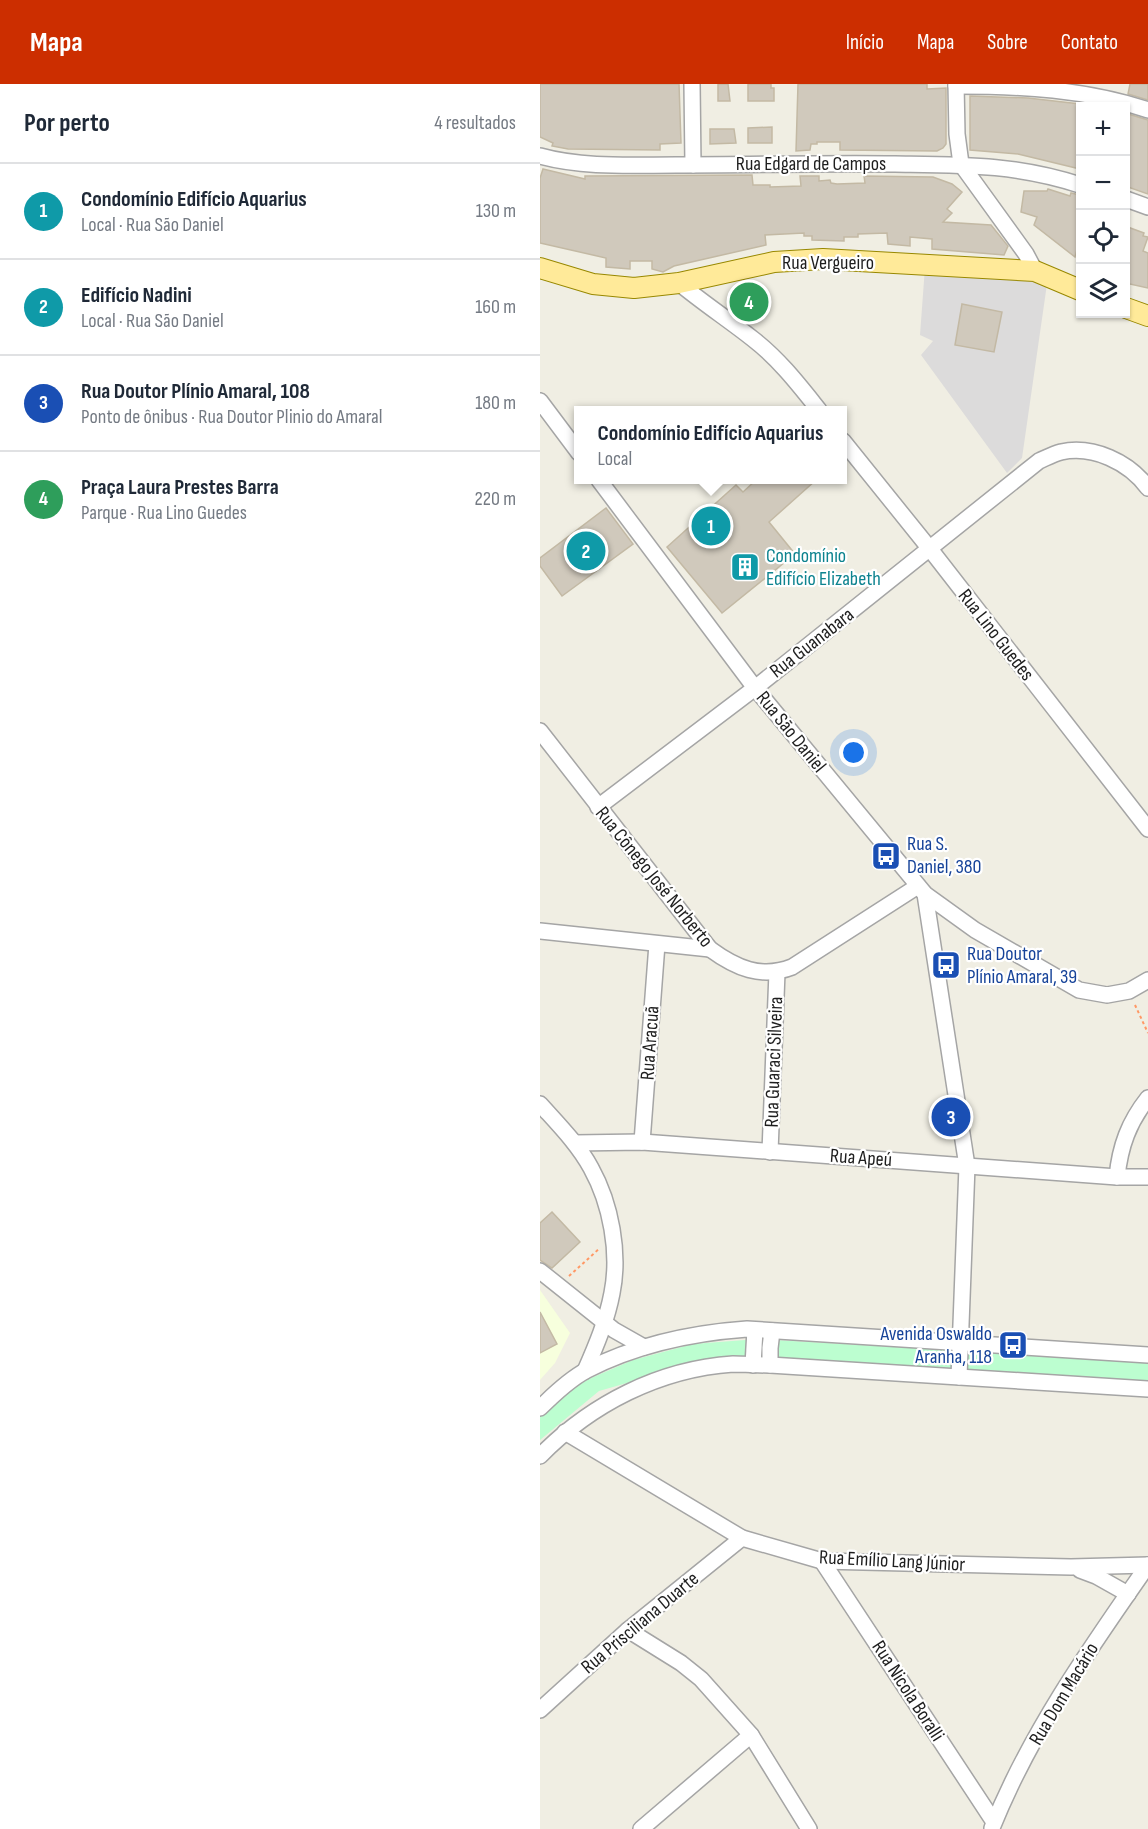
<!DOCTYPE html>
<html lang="pt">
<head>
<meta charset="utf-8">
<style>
	:root { --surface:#fff; --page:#f2f2f3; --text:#1f2937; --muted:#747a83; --line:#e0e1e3; --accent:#cc2e00 }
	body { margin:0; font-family:"Sofia Sans Condensed",sans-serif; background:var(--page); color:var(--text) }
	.controls { position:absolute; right:18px; top:18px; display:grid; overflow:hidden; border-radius:0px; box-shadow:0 2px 4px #0004 }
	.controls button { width:54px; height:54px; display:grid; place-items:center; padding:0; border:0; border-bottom:2px solid var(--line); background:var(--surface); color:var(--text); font:30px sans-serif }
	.you { position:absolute; left:314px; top:669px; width:21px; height:21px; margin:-15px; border:4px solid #fff; border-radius:50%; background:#1a73e8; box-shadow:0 0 0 9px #1a73e833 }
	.badge { display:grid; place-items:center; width:39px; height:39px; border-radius:50%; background:var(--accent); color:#fff; font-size:20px; font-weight:700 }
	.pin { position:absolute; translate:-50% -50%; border:3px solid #fff; box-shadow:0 2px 6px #0006 }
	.popup { position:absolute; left:34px; top:322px; width:273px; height:78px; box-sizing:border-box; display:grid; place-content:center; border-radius:0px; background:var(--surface); filter:drop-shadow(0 2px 4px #0005); font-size:20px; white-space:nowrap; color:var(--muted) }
	.popup b { font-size:22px; color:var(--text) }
	.popup::after { content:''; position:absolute; left:50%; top:100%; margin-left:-12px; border:12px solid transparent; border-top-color:var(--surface) }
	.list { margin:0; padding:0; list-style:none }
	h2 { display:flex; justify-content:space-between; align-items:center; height:78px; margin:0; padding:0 24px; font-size:26px }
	h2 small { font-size:20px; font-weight:400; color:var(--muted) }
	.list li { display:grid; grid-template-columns:39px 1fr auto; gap:18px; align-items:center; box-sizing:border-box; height:96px; padding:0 24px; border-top:2px solid var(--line) }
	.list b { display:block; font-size:22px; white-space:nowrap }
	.list p { margin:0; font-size:20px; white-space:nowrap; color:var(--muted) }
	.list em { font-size:20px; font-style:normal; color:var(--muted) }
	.icon { flex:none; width:33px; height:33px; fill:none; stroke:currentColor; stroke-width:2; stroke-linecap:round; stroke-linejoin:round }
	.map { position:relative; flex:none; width:608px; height:1745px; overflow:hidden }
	header { display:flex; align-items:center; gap:36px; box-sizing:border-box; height:84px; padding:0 30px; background:var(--accent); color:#fff }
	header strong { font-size:28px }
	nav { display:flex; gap:33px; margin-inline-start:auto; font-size:21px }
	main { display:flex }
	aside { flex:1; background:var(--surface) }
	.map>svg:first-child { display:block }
	.residential { fill:#dcdbdb }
	.education { fill:#f7ffdd }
	.park { fill:#bcfed0 }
	.building { fill:#d0c9bc; stroke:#c3b9a4; stroke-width:1.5 }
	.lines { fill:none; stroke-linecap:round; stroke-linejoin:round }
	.minor-casing { stroke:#a5a5a5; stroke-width:18 }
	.major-casing { stroke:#988800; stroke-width:22 }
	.path { stroke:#ff9865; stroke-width:2; stroke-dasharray:3 3; stroke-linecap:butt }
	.minor { stroke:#fff; stroke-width:15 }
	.major { stroke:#ffea99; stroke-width:20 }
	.labels { text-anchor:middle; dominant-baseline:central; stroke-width:4.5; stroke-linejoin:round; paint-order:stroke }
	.street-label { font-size:20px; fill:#1e1e1e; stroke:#fff }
	.culture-label { font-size:20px; fill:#0d838f; stroke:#fff; text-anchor:start }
	.transit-label { font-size:20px; fill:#164399; stroke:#fff; text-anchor:start }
</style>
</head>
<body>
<header>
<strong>Mapa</strong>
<nav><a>Início</a><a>Mapa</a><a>Sobre</a><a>Contato</a></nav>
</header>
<main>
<aside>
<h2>Por perto<small>4 resultados</small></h2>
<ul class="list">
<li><span class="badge" style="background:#0f9aa8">1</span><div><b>Condomínio Edifício Aquarius</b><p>Local · Rua São Daniel</p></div><em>130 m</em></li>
<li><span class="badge" style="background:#0f9aa8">2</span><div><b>Edifício Nadini</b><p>Local · Rua São Daniel</p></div><em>160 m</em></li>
<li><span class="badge" style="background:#1a4fb4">3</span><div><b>Rua Doutor Plínio Amaral, 108</b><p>Ponto de ônibus · Rua Doutor Plinio do Amaral</p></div><em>180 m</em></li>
<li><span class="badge" style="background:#2e9e5b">4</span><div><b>Praça Laura Prestes Barra</b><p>Parque · Rua Lino Guedes</p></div><em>220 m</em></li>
</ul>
</aside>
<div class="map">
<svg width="608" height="1745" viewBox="0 0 608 1745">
	<rect width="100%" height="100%" fill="#f0eee3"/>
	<polygon class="residential" points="385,183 508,193 482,374 467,389 381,271 393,257 380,251"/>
	<polygon class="education" points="0,1206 30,1249 15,1279 0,1296"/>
	<g class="park">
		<polygon points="225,203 217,231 187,212 221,204"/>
		<polygon points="218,1255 608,1278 608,1297 217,1273 157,1279 59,1307 0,1356 0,1331 19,1312 51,1294 93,1276 153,1260"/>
	</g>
	<g class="building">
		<polygon points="0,0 139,0 141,59 120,60 120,66 28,65 12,62 13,59 0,53"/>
		<polygon points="178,0 188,0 190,17 178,17"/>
		<polygon points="208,0 231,0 231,4 234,4 234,17 208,17"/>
		<polygon points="258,0 387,0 387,5 406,4 406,60 403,64 397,67 300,66 300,58 277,58 277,60 271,60 270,66 256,67"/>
		<polygon points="590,0 608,0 608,16 588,10"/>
		<polygon points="430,12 488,14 540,20 538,35 540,35 540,85 478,70 430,66"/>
		<polygon points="585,29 608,36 608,110 585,102"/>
		<polygon points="232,43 232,59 208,59 208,44"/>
		<polygon points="170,45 194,45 196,59 170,60"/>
		<polygon points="3,85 45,95 45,92 212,91 213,101 230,101 230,103 261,102 260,92 279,92 279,97 290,96 291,99 297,100 325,99 324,92 393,93 412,100 422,108 407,125 412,129 403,138 451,141 468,162 464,171 392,165 392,155 370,153 370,162 348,160 347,149 318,150 318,153 304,153 304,157 272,156 272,152 264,152 264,149 225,151 226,161 134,182 123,188 112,185 112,177 90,177 90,185 66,183 66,174 0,159 0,94"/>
		<polygon points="508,105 530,112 531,109 540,111 540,155 535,173 494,141 497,133 481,128 484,107 507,107"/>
		<polygon points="585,142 604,149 603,152 608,153 603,167 608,169 608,204 585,199"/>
		<polygon points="422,220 462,228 454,268 415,261"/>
		<polygon points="216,396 276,396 229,438 255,470 182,529 127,463 196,401 203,408"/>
		<polygon points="66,424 93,460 22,512 0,482 0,474"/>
		<polygon points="12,1128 40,1158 12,1184 0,1176 0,1139"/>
		<polygon points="0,1228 17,1260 0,1269"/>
	</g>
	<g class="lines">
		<g class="minor-casing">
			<g id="minor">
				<polyline points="152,0 153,81"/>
				<polyline points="416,0 417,50 421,80 486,170 495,187"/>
				<path d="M416 2C481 2 546 5 608 26"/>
				<path d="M0 72C43 84 92 81 136 81 209 81 282 79 355 80 422 81 476 80 540 101"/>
				<polyline points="586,115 608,123"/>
				<path d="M139 199C163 219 189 236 213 255 239 275 259 301 279 326"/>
				<polyline points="0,317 39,369"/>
				<polyline points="303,357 390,465 608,745"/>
				<polyline points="59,396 215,604 385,810 435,846 539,906 567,911 589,907 608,896"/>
				<path d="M0 647 170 865C196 884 221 895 252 883L378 802"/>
				<path d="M58 723 215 604 499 377C506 374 513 370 521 368 553 361 589 378 608 404"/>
				<polyline points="385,810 427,1082 419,1293"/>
				<polyline points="0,847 170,865"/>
				<path d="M0 1020C18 1040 38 1060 51 1084 71 1120 80 1169 72 1209 67 1236 56 1262 45 1287"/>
				<polyline points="102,1058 117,860"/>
				<polyline points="35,1059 102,1058 577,1093 608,1093"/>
				<polyline points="230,1068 237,888"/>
				<path d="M577 1093C580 1062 589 1038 608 1014"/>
				<polyline points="0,1187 74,1246 104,1263"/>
				<polyline points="213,1281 215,1246"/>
				<polyline points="230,1281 230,1264 232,1247"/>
				<path d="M0 1324C13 1311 30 1295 47 1286 96 1261 151 1249 207 1245L608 1271"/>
				<polyline points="25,1348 202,1454 282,1477 531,1483 608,1481"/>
				<path d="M0 1372C51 1320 119 1285 193 1280 205 1280 218 1281 230 1281L608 1305"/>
				<polyline points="282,1477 454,1738"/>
				<polyline points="540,1486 556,1492 588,1510"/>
				<polyline points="88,1546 141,1579 161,1595 211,1651 269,1745"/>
				<polyline points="0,1626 88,1546 202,1454"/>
				<path d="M452 1744C490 1649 550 1564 608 1481"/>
				<polyline points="101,1745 211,1651"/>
			</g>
		</g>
		<g class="major-casing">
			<g id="major">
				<polyline points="0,184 53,200 94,204 139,199 234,178 283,175 495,187 540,206"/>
				<polyline points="586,224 608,232"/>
			</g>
		</g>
		<g class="path">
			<polyline points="595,921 608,949"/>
			<polyline points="29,1192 60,1164"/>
		</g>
		<use href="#minor" class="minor"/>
		<use href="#major" class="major"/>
	</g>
	<defs>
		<g id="building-square" transform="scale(1.5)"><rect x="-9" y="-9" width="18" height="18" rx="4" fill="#0f9aa8" stroke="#fff"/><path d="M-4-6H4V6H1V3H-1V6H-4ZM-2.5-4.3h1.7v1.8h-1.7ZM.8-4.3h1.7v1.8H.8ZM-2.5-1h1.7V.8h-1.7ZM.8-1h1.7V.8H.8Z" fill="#fff"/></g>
		<g id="bus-square" transform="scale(1.5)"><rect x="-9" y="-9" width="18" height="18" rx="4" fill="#1a4fb4" stroke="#fff"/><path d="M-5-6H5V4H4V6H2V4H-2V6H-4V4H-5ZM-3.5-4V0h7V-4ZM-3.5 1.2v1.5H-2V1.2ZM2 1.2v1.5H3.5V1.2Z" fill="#fff"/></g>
	</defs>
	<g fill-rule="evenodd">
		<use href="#building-square" x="205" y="483"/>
		<use href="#bus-square" x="346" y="772"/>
		<use href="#bus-square" x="406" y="881"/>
		<use href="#bus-square" x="473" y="1261"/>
	</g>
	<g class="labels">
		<g class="street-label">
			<text x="271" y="80">Rua Edgard de Campos</text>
			<text x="288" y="179">Rua Vergueiro</text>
			<text transform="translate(456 551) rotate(52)">Rua Lino Guedes</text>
			<text transform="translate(272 559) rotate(-38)">Rua Guanabara</text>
			<text transform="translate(251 648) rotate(51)">Rua São Daniel</text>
			<text transform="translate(114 793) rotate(51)">Rua Cônego José Norberto</text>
			<text transform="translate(110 959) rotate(-86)">Rua Aracuã</text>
			<text transform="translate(234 978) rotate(-88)">Rua Guaraci Silveira</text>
			<text transform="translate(321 1074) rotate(4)">Rua Apeú</text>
			<text transform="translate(352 1477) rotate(3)">Rua Emílio Lang Júnior</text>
			<text transform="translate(100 1539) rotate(-40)">Rua Prisciliana Duarte</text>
			<text transform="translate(368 1607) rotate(57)">Rua Nicola Boralli</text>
			<text transform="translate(524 1610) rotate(-59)">Rua Dom Macário</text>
		</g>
		<g class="culture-label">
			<text x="226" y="472">Condomínio<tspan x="226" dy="23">Edifício Elizabeth</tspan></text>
		</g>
		<g class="transit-label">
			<text x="367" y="760">Rua S.<tspan x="367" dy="23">Daniel, 380</tspan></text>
			<text x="427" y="870">Rua Doutor<tspan x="427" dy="23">Plínio Amaral, 39</tspan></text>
			<text x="452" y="1250" text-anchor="end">Avenida Oswaldo<tspan x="452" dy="23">Aranha, 118</tspan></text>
		</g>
	</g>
</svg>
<div class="controls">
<button>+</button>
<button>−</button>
<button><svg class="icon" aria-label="locate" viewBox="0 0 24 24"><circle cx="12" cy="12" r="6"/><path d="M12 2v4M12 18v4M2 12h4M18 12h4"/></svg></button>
<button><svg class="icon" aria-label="layers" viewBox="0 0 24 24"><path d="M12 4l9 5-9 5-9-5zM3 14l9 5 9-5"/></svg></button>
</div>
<div class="you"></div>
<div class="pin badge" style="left:171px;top:442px;background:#0f9aa8">1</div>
<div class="popup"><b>Condomínio Edifício Aquarius</b>Local</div>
<div class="pin badge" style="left:46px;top:467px;background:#0f9aa8">2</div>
<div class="pin badge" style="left:411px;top:1033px;background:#1a4fb4">3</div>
<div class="pin badge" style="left:209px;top:218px;background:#2e9e5b">4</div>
</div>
</main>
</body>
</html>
